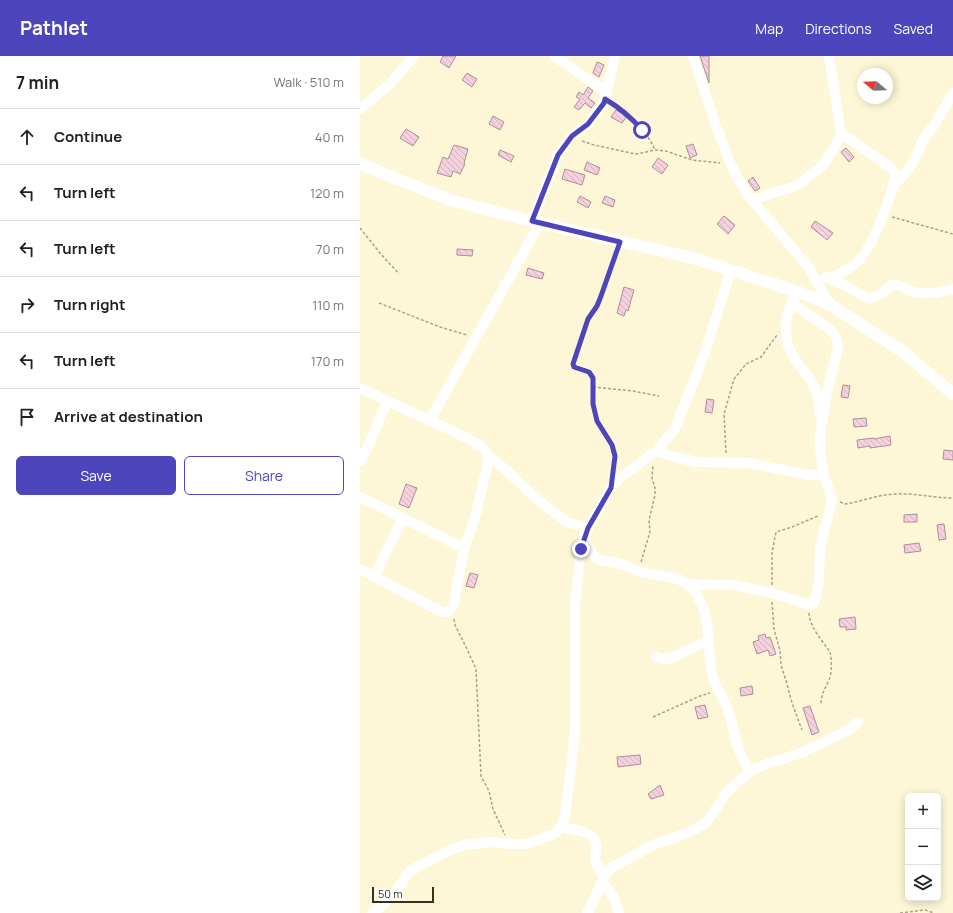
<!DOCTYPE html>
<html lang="en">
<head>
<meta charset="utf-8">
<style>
	:root { --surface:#fff; --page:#f6f6f6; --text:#202124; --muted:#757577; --line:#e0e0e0; --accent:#4c45bc }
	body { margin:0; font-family:Manrope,sans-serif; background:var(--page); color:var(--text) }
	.controls { position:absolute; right:12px; bottom:12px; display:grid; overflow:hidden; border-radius:6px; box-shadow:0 2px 10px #0003 }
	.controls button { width:36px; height:36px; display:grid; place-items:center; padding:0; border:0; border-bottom:1px solid var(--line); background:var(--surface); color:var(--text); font:20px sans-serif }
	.compass { position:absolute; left:497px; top:12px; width:36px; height:36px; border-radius:50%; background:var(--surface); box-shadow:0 2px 10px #0003; rotate:289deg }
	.scale { position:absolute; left:12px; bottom:10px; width:62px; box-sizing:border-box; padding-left:4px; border:2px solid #333124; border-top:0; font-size:11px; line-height:14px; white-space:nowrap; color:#333124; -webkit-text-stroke:3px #fff; paint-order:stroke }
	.stop { position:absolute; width:12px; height:12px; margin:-9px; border:3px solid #4c45bc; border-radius:50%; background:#fff }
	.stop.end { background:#4c45bc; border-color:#fff; box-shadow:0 1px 4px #0008 }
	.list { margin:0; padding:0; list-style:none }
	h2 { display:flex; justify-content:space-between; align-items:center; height:52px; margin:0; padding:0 16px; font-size:17px }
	h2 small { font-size:13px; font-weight:400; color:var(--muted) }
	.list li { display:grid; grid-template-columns:26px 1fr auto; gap:12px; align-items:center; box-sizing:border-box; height:56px; padding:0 16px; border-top:1px solid var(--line) }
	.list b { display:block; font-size:15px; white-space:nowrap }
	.list em { font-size:13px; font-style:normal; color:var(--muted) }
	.actions { display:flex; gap:8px; padding:12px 16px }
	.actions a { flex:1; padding:9px 0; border:1px solid var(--accent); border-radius:6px; text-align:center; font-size:14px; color:var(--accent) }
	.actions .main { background:var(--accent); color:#fff }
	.icon { flex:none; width:22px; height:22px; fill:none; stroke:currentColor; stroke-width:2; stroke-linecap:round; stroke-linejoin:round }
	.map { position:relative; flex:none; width:593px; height:857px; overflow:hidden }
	header { display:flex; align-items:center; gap:24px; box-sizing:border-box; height:56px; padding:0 20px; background:var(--accent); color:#fff }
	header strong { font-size:19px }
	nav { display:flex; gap:22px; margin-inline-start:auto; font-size:14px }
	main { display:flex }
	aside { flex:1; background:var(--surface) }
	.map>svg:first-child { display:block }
	.building { fill:url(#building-back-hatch); stroke:#af8e9a }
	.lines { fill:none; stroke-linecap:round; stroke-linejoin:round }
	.path { stroke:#a8a38b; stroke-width:1.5; stroke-dasharray:3 2; stroke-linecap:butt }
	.minor { stroke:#fff; stroke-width:10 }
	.major { stroke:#fff; stroke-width:12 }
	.route { stroke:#4c45bc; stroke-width:5 }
</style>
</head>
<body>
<header>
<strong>Pathlet</strong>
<nav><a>Map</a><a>Directions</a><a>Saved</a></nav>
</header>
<main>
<aside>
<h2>7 min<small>Walk · 510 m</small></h2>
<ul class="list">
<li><svg class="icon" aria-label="ahead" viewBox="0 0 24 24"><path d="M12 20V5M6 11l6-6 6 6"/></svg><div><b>Continue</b></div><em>40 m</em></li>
<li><svg class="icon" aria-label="left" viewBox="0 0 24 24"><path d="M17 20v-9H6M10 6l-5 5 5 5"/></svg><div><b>Turn left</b></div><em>120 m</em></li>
<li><svg class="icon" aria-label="left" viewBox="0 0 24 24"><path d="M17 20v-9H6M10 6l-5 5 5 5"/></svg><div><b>Turn left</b></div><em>70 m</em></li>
<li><svg class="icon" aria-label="right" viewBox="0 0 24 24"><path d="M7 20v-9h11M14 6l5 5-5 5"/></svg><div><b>Turn right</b></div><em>110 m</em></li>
<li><svg class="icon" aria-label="left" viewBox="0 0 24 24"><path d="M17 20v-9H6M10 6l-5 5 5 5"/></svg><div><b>Turn left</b></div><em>170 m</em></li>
<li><svg class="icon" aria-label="arrive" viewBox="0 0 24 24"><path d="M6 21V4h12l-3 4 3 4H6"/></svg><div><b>Arrive at destination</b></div></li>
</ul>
<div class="actions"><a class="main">Save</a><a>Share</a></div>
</aside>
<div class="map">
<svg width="593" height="857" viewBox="0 0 593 857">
	<defs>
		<pattern id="building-back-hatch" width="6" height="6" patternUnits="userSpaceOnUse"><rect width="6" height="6" fill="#f5d0dd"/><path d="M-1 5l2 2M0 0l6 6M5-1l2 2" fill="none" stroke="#d2b3be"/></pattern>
	</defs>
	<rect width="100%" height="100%" fill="#fdf7d7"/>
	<g class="building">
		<polygon points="83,0 96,0 89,12 80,6"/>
		<polygon points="340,0 349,0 349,27"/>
		<polygon points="237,6 244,9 239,21 233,17"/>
		<polygon points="107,17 117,23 112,31 102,24"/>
		<polygon points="228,31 233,35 228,42 235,47 231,52 225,47 219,54 214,51 220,43 216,41 219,36 223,39"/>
		<polygon points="256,54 267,60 262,67 251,61"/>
		<polygon points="133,60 144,66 140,74 129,68"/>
		<polygon points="46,73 59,81 53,90 40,82"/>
		<polygon points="333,88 337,99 330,102 326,90"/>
		<polygon points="94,89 108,93 104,107 105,108 100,118 93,115 91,121 77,117 83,101 88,103"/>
		<polygon points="486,92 494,101 489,106 481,96"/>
		<polygon points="140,94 154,100 151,106 138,99"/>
		<polygon points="298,102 308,109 302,118 292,111"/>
		<polygon points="227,106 240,112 237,119 224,114"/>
		<polygon points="205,113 225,119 222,129 202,123"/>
		<polygon points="393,121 400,132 395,135 388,125"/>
		<polygon points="220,140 231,146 228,152 217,146"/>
		<polygon points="245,140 255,144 253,151 242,147"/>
		<polygon points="364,160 375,169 368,178 357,168"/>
		<polygon points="455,165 473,177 467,184 451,171"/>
		<polygon points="97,193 113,194 112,200 97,199"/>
		<polygon points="168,212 184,217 182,223 166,219"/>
		<polygon points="264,231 274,234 268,255 266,254 264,260 257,257"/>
		<polygon points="483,329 490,330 488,342 481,341"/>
		<polygon points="347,343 354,344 352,357 345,356"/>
		<polygon points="506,362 507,370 494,371 493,363"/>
		<polygon points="530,380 531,389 510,392 510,390 498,392 497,384 514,382 514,383"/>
		<polygon points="584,394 593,395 593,404 583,403"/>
		<polygon points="46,428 57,432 49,452 39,448"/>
		<polygon points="557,458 557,466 544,466 544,459"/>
		<polygon points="584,468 586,483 579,484 577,469"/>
		<polygon points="559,487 561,495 545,497 544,489"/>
		<polygon points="110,517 118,519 114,532 106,530"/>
		<polygon points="495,561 496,573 486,574 486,571 480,571 479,563"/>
		<polygon points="405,578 406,582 410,581 416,598 410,600 408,594 397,598 393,586 399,584 398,580"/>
		<polygon points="392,630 393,638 381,640 380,632"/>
		<polygon points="345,649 348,661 338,663 335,651"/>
		<polygon points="450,650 459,676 452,679 443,652"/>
		<polygon points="280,699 281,708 258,711 257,701"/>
		<polygon points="300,729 304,739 291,743 288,738"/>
	</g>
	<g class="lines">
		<g class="path">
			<path d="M252 47C269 58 287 75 295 94"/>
			<polyline points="222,85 234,89 271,97 277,98 295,94 306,95 332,104 360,107"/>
			<polyline points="532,161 593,178"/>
			<polyline points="0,172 20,197 39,218"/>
			<polyline points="19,247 80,271 107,279"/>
			<polyline points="233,331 273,335 299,340"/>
			<polyline points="366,397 364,358 374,323 386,308 401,301 417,279"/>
			<path d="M254 415C254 410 256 404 255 399 253 384 239 373 235 358 233 348 235 324 231 318 228 314 219 313 214 311L213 308 228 263 237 250 241 240 257 195"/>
			<path d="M480 446 486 448C503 445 520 438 537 438 556 437 574 442 593 442"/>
			<polyline points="281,506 290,476 289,464 295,439 295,432 292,422 293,409"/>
			<polyline points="412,529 412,497 416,476 432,471 458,460"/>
			<polyline points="412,546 414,573 420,595 421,609 427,628 432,647 442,674"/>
			<path d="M449 557C450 572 462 584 470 596 472 604 472 617 469 624 465 633 461 639 461 648"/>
			<polyline points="94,563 95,569 107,593 116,613 121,720 129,735 133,753 145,779"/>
			<polyline points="293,661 340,640 350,637"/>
			<polyline points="540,857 565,854 574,857"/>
		</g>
		<g class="minor">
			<polyline points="194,0 247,36"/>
			<polyline points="333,0 353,61 370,107 376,119 388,139 450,213 469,248"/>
			<polyline points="0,53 31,27 54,0"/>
			<polyline points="533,129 543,120 554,105 564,82 575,68 593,37"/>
			<polyline points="392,144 433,131 442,126 463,109 475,91 481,77 469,0"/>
			<polyline points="172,165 198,99 204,90 212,80 228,68 244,47 255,0"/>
			<path d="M466 221 486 230 509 243 522 237 532 229C541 228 546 233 554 236 567 239 580 236 593 233"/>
			<path d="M469 222C479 219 491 212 498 205 513 191 530 143 535 122V118L531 112 481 77"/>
			<path d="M435 241C422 260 423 287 436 305 442 313 450 321 454 330 458 340 460 350 460 360"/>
			<path d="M0 332 107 382 122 391 128 399 126 415 115 462 104 492 94 547C90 555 88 558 80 555L0 513"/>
			<polyline points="70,364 180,167"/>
			<polyline points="296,395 314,401 337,406 389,407 449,419 464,419"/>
			<polyline points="128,399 147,415 179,445 202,462 207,466 228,472"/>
			<polyline points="0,406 9,388 27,346"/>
			<polyline points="0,441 104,492"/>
			<path d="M224 481C227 488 231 498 237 502 242 506 248 505 254 506 263 508 271 513 280 516 295 520 320 519 331 531 353 555 346 589 352 618 355 630 362 640 367 651 376 672 374 697 391 715"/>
			<polyline points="14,521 43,462"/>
			<path d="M327 528 374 529 412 537 450 549 453 548 455 545 459 526 460 494 462 483 472 444 464 419 460 393V377L468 332 478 292C478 275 462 268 450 260 443 255 438 251 432 246"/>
			<polyline points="296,601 305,603 312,602 349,584"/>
			<path d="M201 771C212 774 233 774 236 788 237 792 236 796 235 800 235 808 239 814 244 820"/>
			<polyline points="242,825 254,842 259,857"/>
			<polyline points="12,857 18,853 32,840 50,815 90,794 104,789 131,786 149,788 167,788 194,778 201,771 205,760 213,696 215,672 215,551 219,509 224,481 238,454 251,432 260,422 296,395 315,373 346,294 371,214"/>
			<polyline points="227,857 233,846 244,820 251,812 293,789 330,776 346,767 367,736 378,726 391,715 404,709 441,697 489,674 498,666"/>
		</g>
		<polyline class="major" points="0,107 19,116 93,145 172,165 333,202 438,236 469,248 542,295 593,338"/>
	</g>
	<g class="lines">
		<path class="route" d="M221 493 228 472 251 432 255 400 252 389 237 365 233 348V322L229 316 214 311 213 308 228 263 237 250 241 240 260 186 172 165 198 99 212 80 228 68 244 47 245 43C260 52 271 61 282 74"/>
	</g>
</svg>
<div class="controls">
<button>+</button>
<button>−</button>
<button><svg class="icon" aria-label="layers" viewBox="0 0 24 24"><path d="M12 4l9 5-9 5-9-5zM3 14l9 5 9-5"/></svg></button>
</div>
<svg class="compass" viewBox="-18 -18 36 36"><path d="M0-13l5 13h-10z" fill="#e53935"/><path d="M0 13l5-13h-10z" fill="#757577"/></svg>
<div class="scale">50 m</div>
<div class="stop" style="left:282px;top:74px"></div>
<div class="stop end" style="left:221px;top:493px"></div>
</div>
</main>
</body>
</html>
